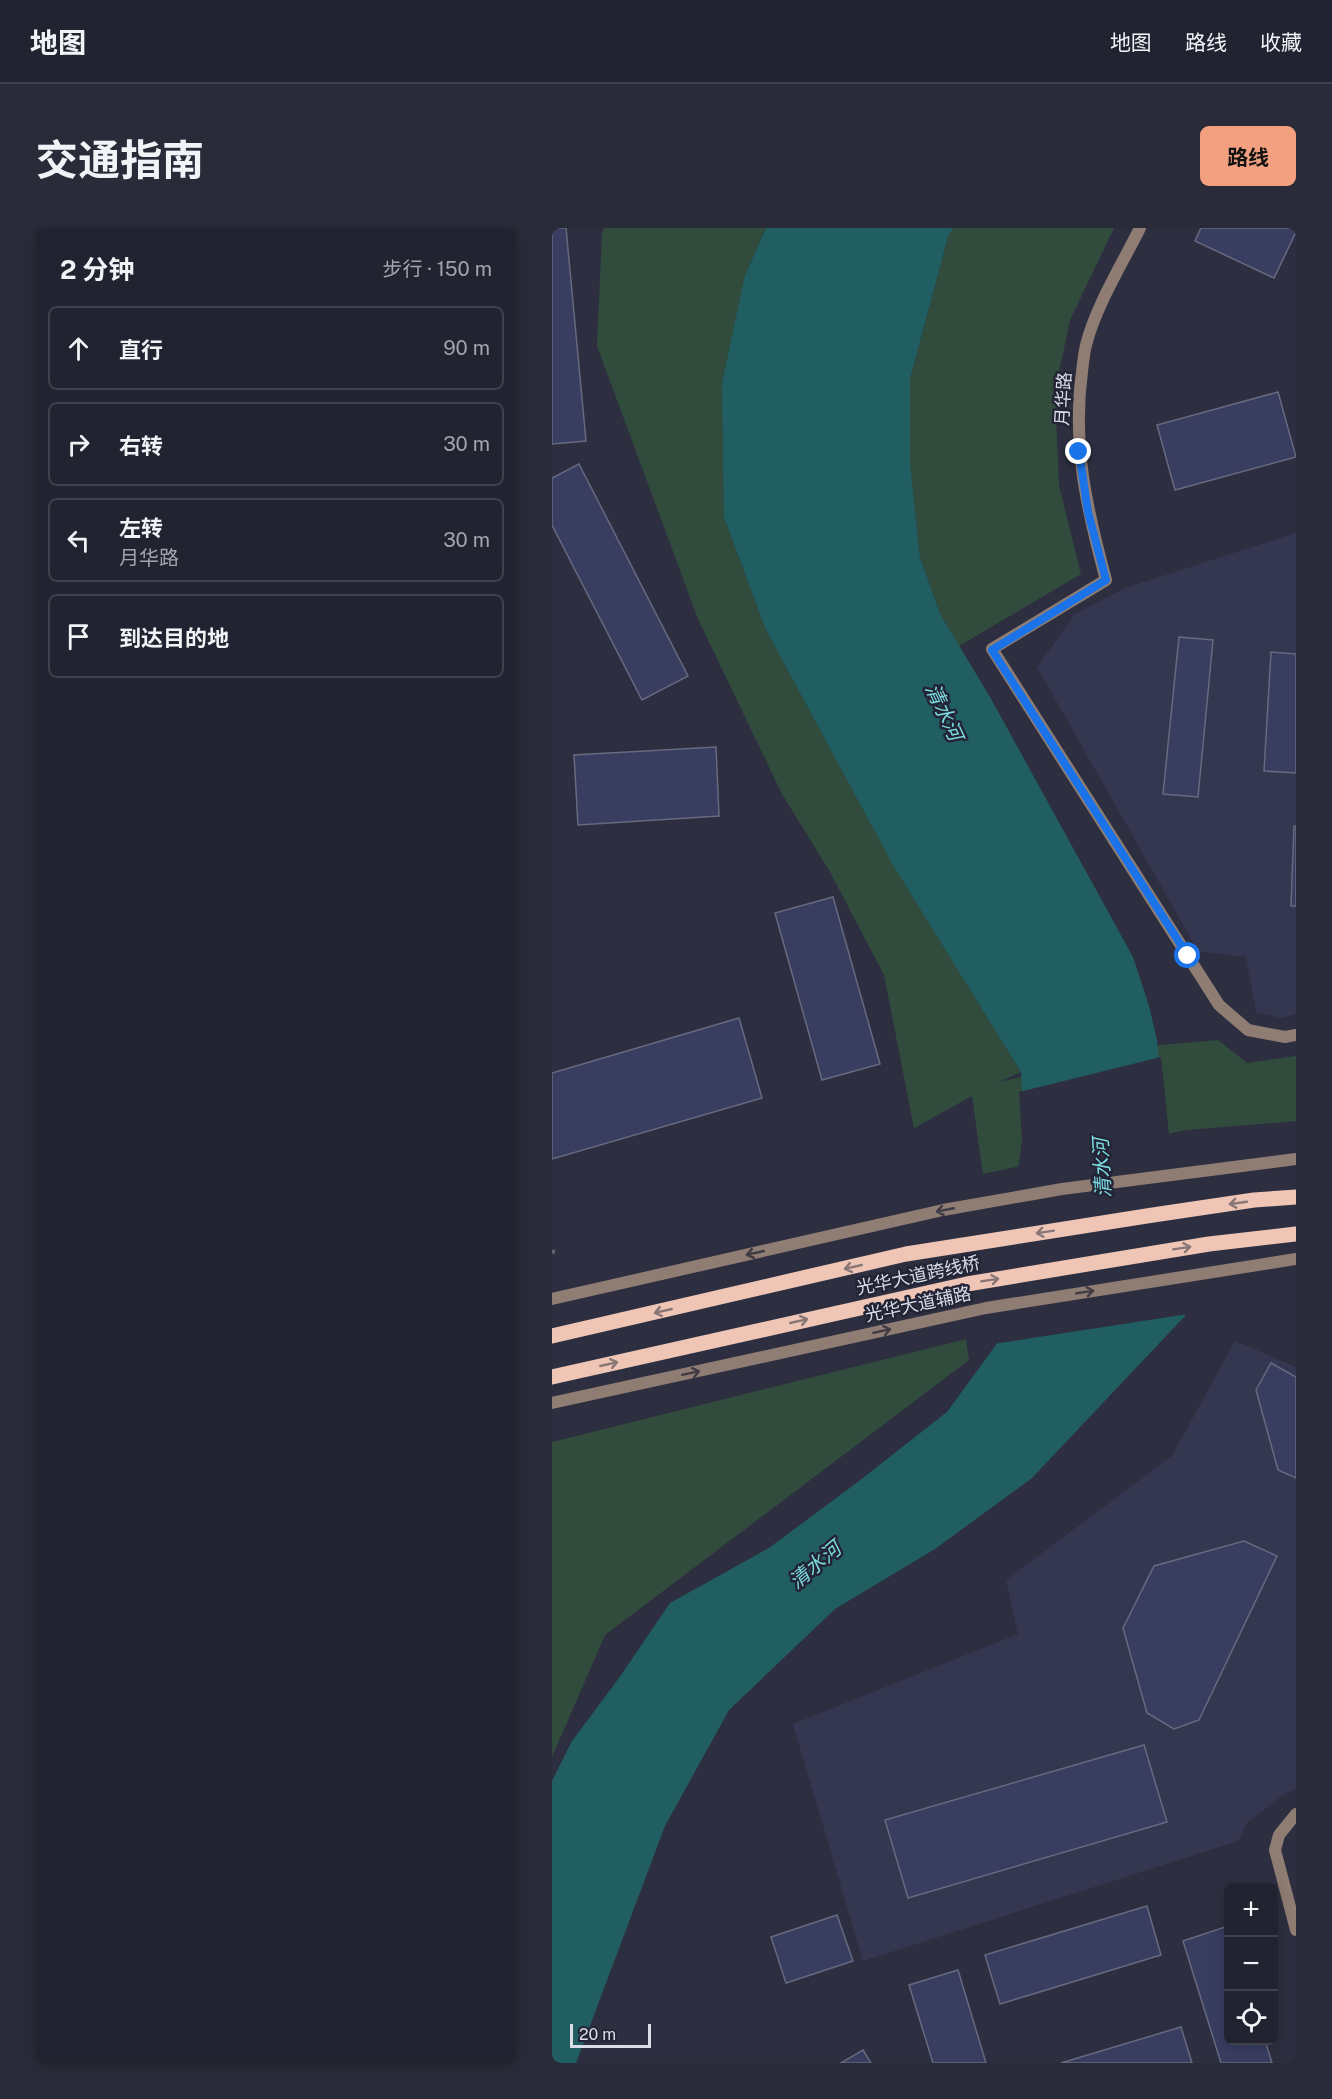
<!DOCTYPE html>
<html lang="zh">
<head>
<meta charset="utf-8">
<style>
	:root { --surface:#222331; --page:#2a2b39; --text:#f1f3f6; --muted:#a2a4ab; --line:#3f404d; --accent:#f2a080 }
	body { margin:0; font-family:"Public Sans","Noto Sans SC",sans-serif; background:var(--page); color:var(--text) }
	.controls { position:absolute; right:18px; bottom:18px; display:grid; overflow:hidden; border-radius:9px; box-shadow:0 3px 15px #0003 }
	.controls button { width:54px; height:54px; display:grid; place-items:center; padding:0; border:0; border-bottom:2px solid var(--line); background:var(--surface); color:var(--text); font:30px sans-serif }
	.scale { position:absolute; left:18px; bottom:15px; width:81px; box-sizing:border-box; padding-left:6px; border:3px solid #dadce8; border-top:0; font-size:16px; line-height:21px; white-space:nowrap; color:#dadce8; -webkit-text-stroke:4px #232536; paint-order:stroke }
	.stop { position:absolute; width:18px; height:18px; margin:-14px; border:4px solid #1a73e8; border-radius:50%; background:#fff }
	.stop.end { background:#1a73e8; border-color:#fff; box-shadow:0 2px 6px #0008 }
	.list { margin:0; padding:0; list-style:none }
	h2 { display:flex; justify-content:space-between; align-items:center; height:78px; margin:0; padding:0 24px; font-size:26px }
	h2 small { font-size:20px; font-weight:400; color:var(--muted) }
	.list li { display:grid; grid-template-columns:39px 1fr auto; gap:18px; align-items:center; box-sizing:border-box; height:84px; margin:0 12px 12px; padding:0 12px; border:2px solid var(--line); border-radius:9px }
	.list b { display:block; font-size:22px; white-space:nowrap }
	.list p { margin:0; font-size:20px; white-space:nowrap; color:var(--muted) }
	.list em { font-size:20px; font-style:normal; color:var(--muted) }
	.icon { flex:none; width:33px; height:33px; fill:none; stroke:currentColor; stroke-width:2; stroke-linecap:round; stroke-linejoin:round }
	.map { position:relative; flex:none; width:744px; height:1835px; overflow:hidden; border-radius:9px }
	header { display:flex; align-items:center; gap:36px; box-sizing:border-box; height:84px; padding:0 30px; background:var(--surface); border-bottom:2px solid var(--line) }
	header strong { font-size:28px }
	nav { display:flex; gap:33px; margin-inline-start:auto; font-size:21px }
	.intro { display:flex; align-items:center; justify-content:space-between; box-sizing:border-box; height:144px; padding:0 36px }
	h1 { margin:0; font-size:42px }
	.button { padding:15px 27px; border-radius:9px; background:var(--accent); color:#111; font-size:21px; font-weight:700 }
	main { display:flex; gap:36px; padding:0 36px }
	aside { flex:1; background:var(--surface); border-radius:9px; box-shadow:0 3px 15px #0003 }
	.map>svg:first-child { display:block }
	.built { fill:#34374f }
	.green { fill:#314c3d }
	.water { fill:#215e61 }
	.pier { fill:#2d2f41 }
	.building { fill:#393d60; stroke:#676a7f; stroke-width:1.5 }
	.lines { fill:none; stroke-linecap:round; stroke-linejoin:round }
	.path { stroke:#656777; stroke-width:4; stroke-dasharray:3 3; stroke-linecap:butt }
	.minor { stroke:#8f7c73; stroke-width:12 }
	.tertiary { stroke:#8f7c73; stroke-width:12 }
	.primary { stroke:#efc6b6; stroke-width:15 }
	.oneway { stroke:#897676 }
	.oneway2 { stroke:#3e3b45 }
	.route { stroke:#1a73e8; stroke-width:8 }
	.labels { text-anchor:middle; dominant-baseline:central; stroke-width:5; stroke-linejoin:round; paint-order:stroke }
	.street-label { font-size:18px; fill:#dadce8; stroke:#232536 }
	.water-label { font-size:20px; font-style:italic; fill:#7bdbe0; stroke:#232536 }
</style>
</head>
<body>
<header>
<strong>地图</strong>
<nav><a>地图</a><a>路线</a><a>收藏</a></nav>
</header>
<div class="intro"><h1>交通指南</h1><a class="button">路线</a></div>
<main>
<aside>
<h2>2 分钟<small>步行 · 150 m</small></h2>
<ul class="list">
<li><svg class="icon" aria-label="ahead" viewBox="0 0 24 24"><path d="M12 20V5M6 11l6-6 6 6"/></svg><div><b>直行</b></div><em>90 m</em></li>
<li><svg class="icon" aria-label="right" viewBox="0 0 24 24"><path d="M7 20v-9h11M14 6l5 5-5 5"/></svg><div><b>右转</b></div><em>30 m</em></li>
<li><svg class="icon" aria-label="left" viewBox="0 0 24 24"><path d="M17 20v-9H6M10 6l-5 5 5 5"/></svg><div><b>左转</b><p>月华路</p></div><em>30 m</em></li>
<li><svg class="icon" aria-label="arrive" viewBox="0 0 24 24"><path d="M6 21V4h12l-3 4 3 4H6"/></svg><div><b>到达目的地</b></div></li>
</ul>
</aside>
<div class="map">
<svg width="744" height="1835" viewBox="0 0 744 1835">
	<rect width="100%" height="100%" fill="#2d2f41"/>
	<g class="built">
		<polygon points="744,305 744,786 729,790 704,784 694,729 646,723 485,439 523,386 573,360"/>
		<polygon points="683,1113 744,1139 744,1561 734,1565 695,1595 686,1613 311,1733 241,1496 466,1406 454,1352 620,1228"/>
	</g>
	<g class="green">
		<polygon points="52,0 214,0 193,47 172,289 213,400 341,636 469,844 447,854 608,817 666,812 695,835 744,828 744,893 634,902 431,946 420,868 362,900 332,747 278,644 230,566 146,391 45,118 50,6"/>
		<polygon points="401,0 562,0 518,92 503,163 507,257 529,346 407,418 388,386 368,329 358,235 358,151 396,9"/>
		<polygon points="414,1111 417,1132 53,1407 0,1529 0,1214"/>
	</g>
	<polygon class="water" points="214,0 401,0 396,9 358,151 358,235 368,329 388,386 438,469 581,729 597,778 605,812 633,1088 480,1250 383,1321 283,1381 177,1482 113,1598 24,1835 0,1835 0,1553 20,1513 67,1450 118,1375 217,1320 307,1253 395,1184 446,1114 473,912 469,844 341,637 213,400 172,289 170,155 193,47"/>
	<polygon class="pier" points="609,829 636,1086 441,1116 444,1113 470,912 467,864"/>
	<g class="building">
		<polygon points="0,0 14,0 34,213 0,216"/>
		<polygon points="649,0 744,0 744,4 722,50 643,13"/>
		<polygon points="726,164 744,229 623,262 605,197"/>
		<polygon points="27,236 136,448 90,472 0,297 0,250"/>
		<polygon points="627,409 661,412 646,569 611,566"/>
		<polygon points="719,424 744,426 744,545 712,543"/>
		<polygon points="164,519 167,588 26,597 22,527"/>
		<polygon points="742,598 744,598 744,678 739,678"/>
		<polygon points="281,669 328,836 270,852 223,685"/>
		<polygon points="187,790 210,870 0,931 0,845"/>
		<polygon points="719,1135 744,1149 744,1250 726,1242 704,1162"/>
		<polygon points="692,1313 725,1328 647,1492 622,1501 595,1485 571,1400 602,1338"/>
		<polygon points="592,1517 615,1594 356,1670 333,1592"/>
		<polygon points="595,1678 609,1727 448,1776 433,1727"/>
		<polygon points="285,1687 301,1733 234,1755 219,1709"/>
		<polygon points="676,1698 676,1812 713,1812 720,1835 669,1835 631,1713"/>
		<polygon points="406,1742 434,1835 381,1835 357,1757"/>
		<polygon points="629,1799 640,1835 509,1835"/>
		<polygon points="311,1822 319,1835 289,1835"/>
	</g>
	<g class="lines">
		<polyline class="path" points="0,1024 5,1023"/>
		<g class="minor">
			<path d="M588 0C570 36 544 78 534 117 532 125 531 135 530 144 520 217 535 282 554 352L440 421 667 777 696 802 733 809 744 807"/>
			<polyline points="744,1586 727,1607 723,1622 744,1702"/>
		</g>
		<g class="tertiary">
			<polyline points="0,1071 391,982 510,961 744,931"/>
			<polyline points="0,1175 434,1080 744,1031"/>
		</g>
		<g class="primary">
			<polyline points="0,1108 354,1026 601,987 702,972 744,969"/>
			<polyline points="0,1149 415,1056 657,1016 744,1006"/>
		</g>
	</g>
	<defs><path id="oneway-shaft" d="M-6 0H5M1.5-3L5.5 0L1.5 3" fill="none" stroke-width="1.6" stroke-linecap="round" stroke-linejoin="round" transform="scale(1.5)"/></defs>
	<g class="oneway">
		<use href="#oneway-shaft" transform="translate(686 975) rotate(172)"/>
		<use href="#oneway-shaft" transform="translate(493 1004) rotate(171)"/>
		<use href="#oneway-shaft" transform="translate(630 1020) rotate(-9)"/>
		<use href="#oneway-shaft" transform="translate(301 1039) rotate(167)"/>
		<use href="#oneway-shaft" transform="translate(438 1052) rotate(-9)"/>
		<use href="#oneway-shaft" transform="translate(111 1083) rotate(167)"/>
		<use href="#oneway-shaft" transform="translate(247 1093) rotate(-13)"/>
		<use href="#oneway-shaft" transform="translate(57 1136) rotate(-13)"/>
	</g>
	<g class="oneway2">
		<use href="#oneway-shaft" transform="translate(393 982) rotate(169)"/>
		<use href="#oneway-shaft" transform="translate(203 1025) rotate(167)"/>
		<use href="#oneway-shaft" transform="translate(533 1064) rotate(-9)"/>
		<use href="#oneway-shaft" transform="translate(330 1103) rotate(-12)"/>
		<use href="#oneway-shaft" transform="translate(139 1145) rotate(-12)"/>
	</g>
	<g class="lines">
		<polyline class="route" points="527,224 536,284 554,352 440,422 636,728"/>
	</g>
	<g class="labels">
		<g class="street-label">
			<text transform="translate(511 171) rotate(-87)">月华路</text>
			<text transform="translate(366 1047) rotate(-12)">光华大道跨线桥</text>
			<text transform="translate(366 1076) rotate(-12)">光华大道辅路</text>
		</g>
		<g class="water-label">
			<text transform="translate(392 484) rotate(65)">清水河</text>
			<text transform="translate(550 940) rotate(-93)">清水河</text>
			<text transform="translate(263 1337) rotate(-40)">清水河</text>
		</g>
	</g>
</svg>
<div class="controls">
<button>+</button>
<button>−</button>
<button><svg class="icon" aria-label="locate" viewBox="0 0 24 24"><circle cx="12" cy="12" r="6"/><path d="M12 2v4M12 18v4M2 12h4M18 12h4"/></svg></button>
</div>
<div class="scale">20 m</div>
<div class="stop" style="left:636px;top:728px"></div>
<div class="stop end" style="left:527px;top:224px"></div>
</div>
</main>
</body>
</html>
